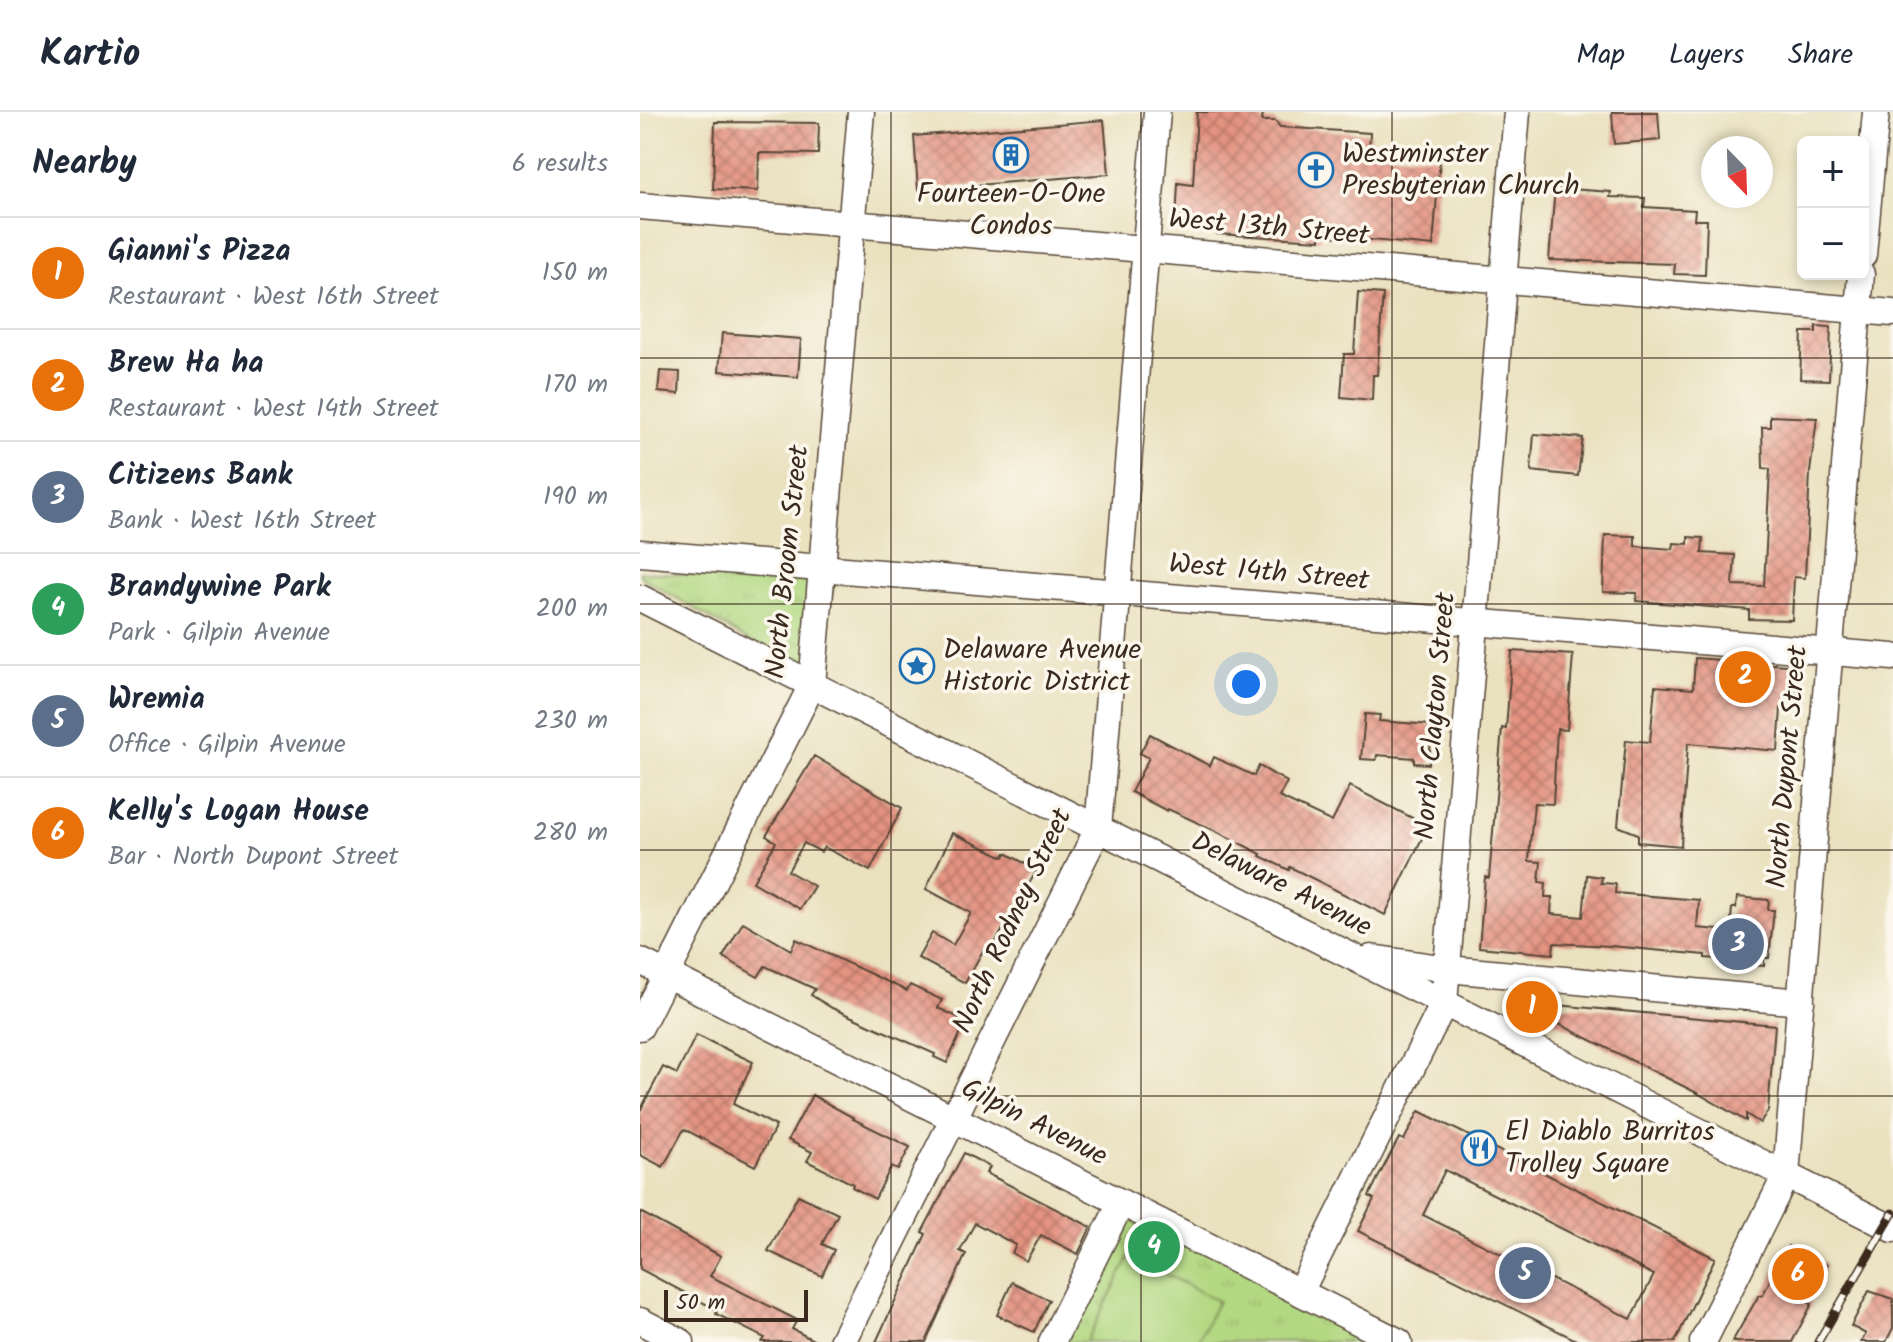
<!DOCTYPE html>
<html lang="en">
<head>
<meta charset="utf-8">
<style>
	:root { --surface:#fff; --page:#f2f2f3; --text:#1f2937; --muted:#747a83; --line:#e0e1e3; --accent:#1f6fb2 }
	body { margin:0; font-family:Kalam,sans-serif; background:var(--page); color:var(--text) }
	.controls { position:absolute; right:24px; top:24px; display:grid; overflow:hidden; border-radius:12px; box-shadow:0 4px 12px #0003 }
	.controls button { width:72px; height:72px; display:grid; place-items:center; padding:0; border:0; border-bottom:2px solid var(--line); background:var(--surface); color:var(--text); font:40px sans-serif }
	.compass { position:absolute; left:1061px; top:24px; width:72px; height:72px; border-radius:50%; background:var(--surface); box-shadow:0 4px 12px #0003; rotate:157deg }
	.scale { position:absolute; left:24px; bottom:20px; width:144px; box-sizing:border-box; padding-left:8px; border:4px solid #3b2a1e; border-top:0; font-size:22px; line-height:28px; white-space:nowrap; color:#3b2a1e; -webkit-text-stroke:6px #fbf7ec; paint-order:stroke }
	.you { position:absolute; left:606px; top:572px; width:28px; height:28px; margin:-20px; border:6px solid #fff; border-radius:50%; background:#1a73e8; box-shadow:0 0 0 12px #1a73e833 }
	.badge { display:grid; place-items:center; width:52px; height:52px; border-radius:50%; background:var(--accent); color:#fff; font-size:26px; font-weight:700 }
	.pin { position:absolute; translate:-50% -50%; border:4px solid #fff; box-shadow:0 2px 8px #0006 }
	.list { margin:0; padding:0; list-style:none }
	h2 { display:flex; justify-content:space-between; align-items:center; height:104px; margin:0; padding:0 32px; font-size:34px }
	h2 small { font-size:26px; font-weight:400; color:var(--muted) }
	.list li { display:grid; grid-template-columns:52px 1fr auto; gap:24px; align-items:center; box-sizing:border-box; height:112px; padding:0 32px; border-top:2px solid var(--line) }
	.list b { display:block; font-size:30px; white-space:nowrap }
	.list p { margin:0; font-size:26px; white-space:nowrap; color:var(--muted) }
	.list em { font-size:26px; font-style:normal; color:var(--muted) }
	.map { position:relative; flex:none; width:1253px; height:1230px; overflow:hidden }
	header { display:flex; align-items:center; gap:48px; box-sizing:border-box; height:112px; padding:0 40px; background:var(--surface); border-bottom:2px solid var(--line) }
	header strong { font-size:38px }
	nav { display:flex; gap:44px; margin-inline-start:auto; font-size:28px }
	main { display:flex }
	aside { flex:1; background:var(--surface) }
	.map>svg:first-child { display:block }
	.grass { fill:url(#grass-tufts); stroke:#778150; stroke-width:2 }
	.garden { fill:#b3d882; stroke:#778150; stroke-width:2 }
	.building { fill:url(#building-cross-hatch); fill-rule:evenodd }
	.lines { fill:none; stroke-linecap:round; stroke-linejoin:round }
	.minor-casing { stroke:#554536; stroke-width:29 }
	.minor { stroke:#fff; stroke-width:26 }
	.rail-casing { stroke:#3b2a1e; stroke-width:9 }
	.rail { stroke:#fbf7ec; stroke-width:6; stroke-dasharray:18; stroke-linecap:butt }
	.grid { fill:none; stroke:#3b2a1e; stroke-width:2; stroke-opacity:0.55 }
	.labels { text-anchor:middle; dominant-baseline:central; stroke-width:7; stroke-linejoin:round; paint-order:stroke }
	.poi-label { font-size:28px; fill:#3b2a1e; stroke:#fbf7ec; text-anchor:start }
	.street-label { font-size:28px; fill:#3b2a1e; stroke:#fbf7ec }
</style>
</head>
<body>
<header>
<strong>Kartio</strong>
<nav><a>Map</a><a>Layers</a><a>Share</a></nav>
</header>
<main>
<aside>
<h2>Nearby<small>6 results</small></h2>
<ul class="list">
<li><span class="badge" style="background:#e8710a">1</span><div><b>Gianni's Pizza</b><p>Restaurant · West 16th Street</p></div><em>150 m</em></li>
<li><span class="badge" style="background:#e8710a">2</span><div><b>Brew Ha ha</b><p>Restaurant · West 14th Street</p></div><em>170 m</em></li>
<li><span class="badge" style="background:#5c6f8a">3</span><div><b>Citizens Bank</b><p>Bank · West 16th Street</p></div><em>190 m</em></li>
<li><span class="badge" style="background:#2e9e5b">4</span><div><b>Brandywine Park</b><p>Park · Gilpin Avenue</p></div><em>200 m</em></li>
<li><span class="badge" style="background:#5c6f8a">5</span><div><b>Wremia</b><p>Office · Gilpin Avenue</p></div><em>230 m</em></li>
<li><span class="badge" style="background:#e8710a">6</span><div><b>Kelly's Logan House</b><p>Bar · North Dupont Street</p></div><em>280 m</em></li>
</ul>
</aside>
<div class="map">
<svg width="1253" height="1230" viewBox="0 0 1253 1230">
	<defs>
		<pattern id="grass-tufts" width="24" height="20" patternUnits="userSpaceOnUse" patternTransform="scale(2)"><rect width="24" height="20" fill="#b3d882"/><path d="M3 7l-1-3M5 7V3M7 7l1-3M15 17l-1-3M17 17v-4M19 17l1-3" fill="none" stroke="#9bba70"/></pattern>
		<pattern id="building-cross-hatch" width="8" height="8" patternUnits="userSpaceOnUse" patternTransform="scale(2)"><rect width="8" height="8" fill="#e49381"/><path d="M0 0l8 8M0 8l8-8" fill="none" stroke="#ba7869"/></pattern>
	</defs>
	<rect width="100%" height="100%" fill="#fbf7ec"/>
	<filter id="ink" filterUnits="userSpaceOnUse"><feTurbulence type="fractalNoise" baseFrequency=".0125" numOctaves="2"/><feDisplacementMap in="SourceGraphic" scale="16" xChannelSelector="R" yChannelSelector="G"/><feConvolveMatrix kernelMatrix="1 2 1 2 8 2 1 2 1" color-interpolation-filters="sRGB"/></filter>
	<filter id="wash" filterUnits="userSpaceOnUse"><feTurbulence type="fractalNoise" baseFrequency=".006" numOctaves="4" result="noise"/><feDisplacementMap in="SourceGraphic" scale="32" xChannelSelector="R" yChannelSelector="G"/><feGaussianBlur stdDeviation="1.8" result="paint"/><feColorMatrix in="noise" values="0 0 0 0 0 0 0 0 0 0 0 0 0 0 0 0 0 1.4 0 .05"/><feComposite in="paint" operator="in"/></filter>
	<g filter="url(#wash)">
		<rect width="100%" height="100%" fill="#eae1bf"/>
		<g class="grass">
			<polygon points="0,460 195,471 167,564 0,464"/>
			<polygon points="481,1091 759,1230 412,1230"/>
		</g>
		<polygon class="garden" points="490,1144 578,1189 557,1230 446,1230"/>
		<g id="blocks">
			<g class="building">
				<polygon points="557,0 623,0 622,9 635,9 640,15 730,21 729,40 800,45 793,134 680,123 680,128 577,122 578,114 536,110 538,71 553,73"/>
				<polygon points="972,0 1018,0 1020,28 974,32"/>
				<polygon points="464,8 469,62 278,78 274,24"/>
				<polygon points="75,10 179,11 178,42 119,41 118,79 73,77"/>
				<polygon points="915,76 971,80 970,85 1005,86 1004,95 1055,98 1054,108 1067,108 1065,163 1034,162 1035,152 909,148"/>
				<polygon points="718,180 743,182 737,263 733,263 732,288 701,285 704,242 714,242"/>
				<polygon points="1176,214 1191,215 1189,268 1160,267 1162,220 1176,220"/>
				<polygon points="82,221 161,227 158,265 79,259"/>
				<polygon points="20,259 40,260 39,282 18,280"/>
				<polygon points="1130,304 1177,306 1170,360 1165,466 1154,465 1152,508 1109,507 1109,498 996,489 997,481 963,480 965,423 995,424 995,434 1033,437 1034,431 1048,432 1048,425 1063,426 1062,441 1095,443 1093,473 1124,474 1130,357 1123,356 1122,315 1130,315"/>
				<polygon points="894,322 943,326 938,364 891,359"/>
				<polygon points="872,539 933,543 927,618 917,617 913,692 894,691 890,732 889,749 901,750 899,770 906,771 905,785 912,785 911,802 943,805 947,763 962,765 961,771 976,772 975,781 1059,788 1057,816 1090,819 1092,796 1096,796 1097,785 1129,788 1128,798 1134,798 1129,846 1124,846 1124,854 1093,852 1093,848 1065,846 1065,843 971,834 914,831 913,842 839,835 845,765 849,766 862,616 866,617"/>
				<polygon points="1055,546 1158,554 1155,596 1141,596 1138,639 1048,631 1041,734 998,730 998,722 978,714 986,628 1010,630 1015,574 1053,577"/>
				<polygon points="725,602 740,603 739,609 792,613 789,652 774,651 774,646 737,643 736,648 721,647"/>
				<polygon points="510,622 570,654 574,645 614,664 619,654 647,670 639,685 692,710 710,674 788,714 745,803 650,755 649,758 620,744 621,742 578,720 528,697 527,699 491,680 509,646 500,641"/>
				<polygon points="174,644 262,696 230,759 184,735 181,740 164,731 148,759 174,774 160,797 113,770 136,730 126,724"/>
				<polygon points="312,721 364,745 366,741 397,758 351,838 345,835 325,871 278,846 292,821 313,833 331,801 286,777"/>
				<polygon points="103,810 151,838 156,827 267,879 270,873 302,888 298,896 326,909 307,951 294,945 295,942 192,896 171,883 175,877 125,854 118,865 83,845"/>
				<polygon points="873,889 1135,913 1128,999 1120,1011 1106,1002 1106,1009 1059,982"/>
				<polygon points="56,923 113,950 93,992 136,1014 115,1054 44,1017 23,1055 0,1043 0,999 23,955 37,962"/>
				<polygon points="172,983 214,1006 213,1007 270,1035 258,1058 251,1055 235,1087 212,1075 213,1072 167,1049 172,1040 148,1028"/>
				<path d="M779 999 1075 1146 1035 1230H940L718 1119 734 1087 729 1084 740 1062 759 1026 764 1028ZM805 1058 1014 1163 991 1207 783 1103Z"/>
				<polygon points="324,1041 350,1055 346,1061 451,1115 438,1142 401,1123 386,1149 372,1141 376,1133 335,1111 320,1139 326,1142 286,1230 236,1230 286,1122 282,1120"/>
				<polygon points="158,1083 198,1102 182,1132 194,1138 182,1164 128,1139"/>
				<polygon points="0,1100 81,1144 70,1164 157,1208 152,1217 177,1230 122,1230 125,1226 76,1202 77,1198 0,1157"/>
				<polygon points="1148,1134 1187,1153 1168,1190 1172,1192 1152,1230 1092,1230 1119,1183 1122,1184"/>
				<polygon points="372,1170 409,1188 394,1220 357,1203"/>
				<polygon points="1229,1179 1253,1187 1253,1216 1246,1230 1221,1230 1226,1222 1211,1214"/>
			</g>
		</g>
	</g>
	<g filter="url(#ink)">
		<use href="#blocks" fill-opacity="0" stroke="#554536" stroke-width="2"/>
		<g class="lines">
			<g class="minor-casing">
				<g id="minor">
					<polyline points="0,94 1253,201"/>
					<polyline points="1223,143 1236,0"/>
					<polyline points="0,441 1253,545"/>
					<polyline points="0,486 1253,1117"/>
					<polyline points="731,846 808,857 1161,890"/>
					<polyline points="0,849 759,1230"/>
					<polyline points="0,915 172,573 221,0"/>
					<polyline points="660,1180 804,891 877,0"/>
					<polyline points="0,1209 41,1230"/>
					<polyline points="202,1230 458,717 517,0"/>
					<polyline points="412,1230 481,1091"/>
					<polyline points="1063,1230 1146,1063 1221,162"/>
				</g>
			</g>
			<use href="#minor" class="minor"/>
			<g class="rail-casing">
				<polyline id="rail" points="1178,1230 1253,1101"/>
			</g>
			<use href="#rail" class="rail"/>
		</g>
	</g>
	<path class="grid" d="M251 0V1230M501 0V1230M752 0V1230M1002 0V1230M0 246H1253M0 492H1253M0 738H1253M0 984H1253"/>
	<defs>
		<g id="building-ring" transform="scale(1.8)"><circle r="9.5" fill="#fbf7ec" stroke="#1f6fb2" stroke-width="1.5"/><path d="M-4-6H4V6H1V3H-1V6H-4ZM-2.5-4.3h1.7v1.8h-1.7ZM.8-4.3h1.7v1.8H.8ZM-2.5-1h1.7V.8h-1.7ZM.8-1h1.7V.8H.8Z" fill="#1f6fb2"/></g>
		<g id="church-ring" transform="scale(1.8)"><circle r="9.5" fill="#fbf7ec" stroke="#1f6fb2" stroke-width="1.5"/><path d="M-1.2-6h2.4v3.5h3.3v2.4h-3.3V6h-2.4V-.1h-3.3v-2.4h3.3Z" fill="#1f6fb2"/></g>
		<g id="sight-ring" transform="scale(1.8)"><circle r="9.5" fill="#fbf7ec" stroke="#1f6fb2" stroke-width="1.5"/><path d="M0-6L1.8-2.2L6-1.7L2.9 1.2L3.7 5.4L0 3.3L-3.7 5.4L-2.9 1.2L-6-1.7L-1.8-2.2Z" fill="#1f6fb2"/></g>
		<g id="restaurant-ring" transform="scale(1.8)"><circle r="9.5" fill="#fbf7ec" stroke="#1f6fb2" stroke-width="1.5"/><path d="M-5-6h1v4h1v-4h1v4h1v-4h1v5L-1.5 .5V6h-2V.5L-5-1ZM5-6V6H3V1.5H1.5Q1.5-4 5-6Z" fill="#1f6fb2"/></g>
	</defs>
	<g fill-rule="evenodd">
		<use href="#building-ring" x="371" y="43"/>
		<use href="#church-ring" x="676" y="58"/>
		<use href="#sight-ring" x="277" y="554"/>
		<use href="#restaurant-ring" x="839" y="1036"/>
	</g>
	<g class="labels">
		<g class="poi-label">
			<text x="702" y="42">Westminster<tspan x="702" dy="32">Presbyterian Church</tspan></text>
			<text x="371" y="82" text-anchor="middle">Fourteen-O-One<tspan x="371" dy="32">Condos</tspan></text>
			<text x="303" y="538">Delaware Avenue<tspan x="303" dy="32">Historic District</tspan></text>
			<text x="865" y="1020">El Diablo Burritos<tspan x="865" dy="32">Trolley Square</tspan></text>
		</g>
		<g class="street-label">
			<text transform="translate(629 116) rotate(5)">West 13th Street</text>
			<text transform="translate(148 450) rotate(-84)">North Broom Street</text>
			<text transform="translate(629 461) rotate(5)">West 14th Street</text>
			<text transform="translate(796 604) rotate(-85)">North Clayton Street</text>
			<text transform="translate(1148 655) rotate(-85)">North Dupont Street</text>
			<text transform="translate(641 773) rotate(27)">Delaware Avenue</text>
			<text transform="translate(373 809) rotate(-65)">North Rodney Street</text>
			<text transform="translate(394 1011) rotate(27)">Gilpin Avenue</text>
		</g>
	</g>
</svg>
<div class="controls">
<button>+</button>
<button>−</button>
</div>
<svg class="compass" viewBox="-18 -18 36 36"><path d="M0-13l5 13h-10z" fill="#e53935"/><path d="M0 13l5-13h-10z" fill="#747a83"/></svg>
<div class="scale">50 m</div>
<div class="you"></div>
<div class="pin badge" style="left:892px;top:895px;background:#e8710a">1</div>
<div class="pin badge" style="left:1105px;top:565px;background:#e8710a">2</div>
<div class="pin badge" style="left:1098px;top:832px;background:#5c6f8a">3</div>
<div class="pin badge" style="left:514px;top:1135px;background:#2e9e5b">4</div>
<div class="pin badge" style="left:885px;top:1161px;background:#5c6f8a">5</div>
<div class="pin badge" style="left:1158px;top:1162px;background:#e8710a">6</div>
</div>
</main>
</body>
</html>
